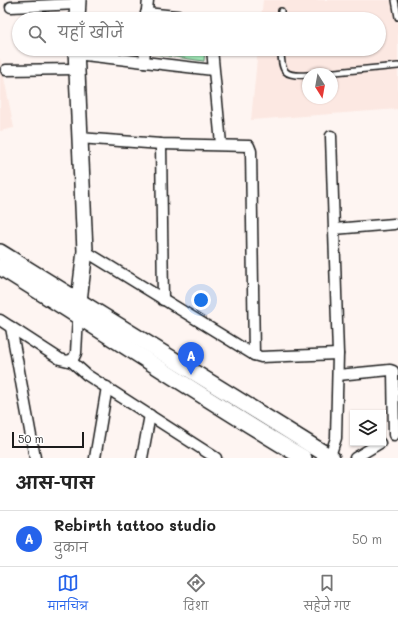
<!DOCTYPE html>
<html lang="hi">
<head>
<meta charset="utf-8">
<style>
	:root { --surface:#fff; --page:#f2f2f2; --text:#222; --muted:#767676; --line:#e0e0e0; --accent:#2563eb }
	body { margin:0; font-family:Mali,"Playpen Sans Deva",sans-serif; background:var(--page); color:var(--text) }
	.controls { position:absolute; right:12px; bottom:12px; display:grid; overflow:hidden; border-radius:0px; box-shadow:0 1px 3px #0004 }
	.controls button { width:36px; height:36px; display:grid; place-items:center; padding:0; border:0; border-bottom:1px solid var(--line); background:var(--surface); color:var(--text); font:20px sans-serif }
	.compass { position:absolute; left:302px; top:68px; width:36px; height:36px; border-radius:50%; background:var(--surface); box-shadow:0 1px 3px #0004; rotate:169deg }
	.scale { position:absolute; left:12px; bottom:10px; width:72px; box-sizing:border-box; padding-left:4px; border:2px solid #1c1c1c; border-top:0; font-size:11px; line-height:14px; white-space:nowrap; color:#1c1c1c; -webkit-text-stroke:3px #fff; paint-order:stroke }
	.you { position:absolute; left:201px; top:300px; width:14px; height:14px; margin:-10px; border:3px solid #fff; border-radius:50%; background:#1a73e8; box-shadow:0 0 0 6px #1a73e833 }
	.badge { display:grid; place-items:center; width:26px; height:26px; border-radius:50%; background:var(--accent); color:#fff; font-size:13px; font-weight:700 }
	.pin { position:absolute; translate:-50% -33px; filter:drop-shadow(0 1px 2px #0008) }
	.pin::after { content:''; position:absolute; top:21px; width:14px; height:12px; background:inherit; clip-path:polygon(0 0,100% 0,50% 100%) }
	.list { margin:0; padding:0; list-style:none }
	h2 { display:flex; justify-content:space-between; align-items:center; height:52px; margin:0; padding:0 16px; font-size:17px }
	h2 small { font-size:13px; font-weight:400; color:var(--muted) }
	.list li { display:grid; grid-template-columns:26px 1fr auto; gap:12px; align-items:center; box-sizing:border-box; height:56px; padding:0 16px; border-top:1px solid var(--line) }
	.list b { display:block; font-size:15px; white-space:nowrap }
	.list p { margin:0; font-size:13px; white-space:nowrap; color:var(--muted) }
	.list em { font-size:13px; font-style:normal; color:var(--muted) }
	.icon { flex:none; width:22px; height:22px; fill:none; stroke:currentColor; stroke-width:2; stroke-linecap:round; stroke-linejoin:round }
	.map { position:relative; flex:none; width:398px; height:458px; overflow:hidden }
	.search { position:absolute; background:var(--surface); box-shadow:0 1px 3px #0004; left:12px; right:12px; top:12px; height:44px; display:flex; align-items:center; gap:10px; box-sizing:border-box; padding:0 14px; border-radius:22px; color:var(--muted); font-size:15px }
	.sheet { height:108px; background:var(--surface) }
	nav { display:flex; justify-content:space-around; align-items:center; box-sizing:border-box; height:56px; border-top:1px solid var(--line); background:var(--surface); font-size:11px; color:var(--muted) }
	nav a { display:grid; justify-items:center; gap:2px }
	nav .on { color:var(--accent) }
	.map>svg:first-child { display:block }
	.built { fill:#fce8e2; fill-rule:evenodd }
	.green { fill:#a2ebb9; stroke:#5f846a }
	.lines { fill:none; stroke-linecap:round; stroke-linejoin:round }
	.lane-casing { stroke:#1c1c1c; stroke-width:8 }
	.street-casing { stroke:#1c1c1c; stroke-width:13 }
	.secondary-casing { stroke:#1c1c1c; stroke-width:18 }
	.lane { stroke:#fff; stroke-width:5 }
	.street { stroke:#fff; stroke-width:10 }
	.secondary { stroke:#fff; stroke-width:15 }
</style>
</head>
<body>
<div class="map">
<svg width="398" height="458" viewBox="0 0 398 458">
	<rect width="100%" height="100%" fill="#fef5f2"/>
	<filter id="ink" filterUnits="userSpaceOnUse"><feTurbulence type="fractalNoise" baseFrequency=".025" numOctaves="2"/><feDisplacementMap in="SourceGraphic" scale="8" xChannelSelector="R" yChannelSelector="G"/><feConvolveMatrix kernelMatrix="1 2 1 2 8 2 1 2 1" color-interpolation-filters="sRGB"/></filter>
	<g filter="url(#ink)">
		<g class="built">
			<path d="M263 0H398V109L251 120 258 49H379V19H261ZM308 74H332V98H308Z"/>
			<polygon points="0,58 14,128 0,131"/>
		</g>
		<polygon class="green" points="148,49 205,49 204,61 147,53"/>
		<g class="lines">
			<g class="lane-casing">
				<g id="lane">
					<polyline points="395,0 398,17"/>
					<polyline points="281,11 281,19"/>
					<path d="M281 49C281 72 284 77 308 75"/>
					<polyline points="314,74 398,66"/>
				</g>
			</g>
			<g class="street-casing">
				<g id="street">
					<polyline points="11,7 78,4"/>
					<polyline points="146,13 206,19"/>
					<polyline points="146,19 148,0"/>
					<polyline points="212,49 221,144"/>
					<polyline points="76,54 213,70"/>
					<polyline points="144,62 145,49"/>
					<polyline points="6,70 76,69"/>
					<polyline points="79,138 161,144 249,146 251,151 254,355"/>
					<polyline points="161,144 163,300"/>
					<polyline points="334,229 394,224"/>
					<polyline points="85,251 254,355 261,357 338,354"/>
					<polyline points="0,320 60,359 68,361 73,359 76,353 78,316"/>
					<polyline points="11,327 35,458"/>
					<polyline points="71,361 87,375 216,458"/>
					<polyline points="338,375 390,370 393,371 394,435"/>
					<polyline points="330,456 336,438 338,354 331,136"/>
					<polyline points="95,458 107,387"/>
					<polyline points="142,458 150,415"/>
					<polyline points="355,458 380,443"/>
				</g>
			</g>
			<g class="secondary-casing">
				<g id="secondary">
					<polyline points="77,19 78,0"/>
					<polyline points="76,49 85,251 78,309"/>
					<polyline points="0,252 332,458"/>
					<path d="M0 267C102 330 201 397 304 458"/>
				</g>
			</g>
			<use href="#lane" class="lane"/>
			<use href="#street" class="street"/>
			<use href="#secondary" class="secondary"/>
		</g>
	</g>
</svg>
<div class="controls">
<button><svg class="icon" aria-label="layers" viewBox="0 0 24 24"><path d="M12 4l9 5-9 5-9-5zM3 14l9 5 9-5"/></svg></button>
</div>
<svg class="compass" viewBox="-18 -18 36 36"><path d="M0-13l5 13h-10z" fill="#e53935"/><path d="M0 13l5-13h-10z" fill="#767676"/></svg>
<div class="scale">50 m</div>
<div class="you"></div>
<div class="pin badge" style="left:191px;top:375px">A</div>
<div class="search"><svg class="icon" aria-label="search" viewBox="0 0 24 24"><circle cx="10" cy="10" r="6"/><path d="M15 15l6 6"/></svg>यहाँ खोजें</div>
</div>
<section class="sheet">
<h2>आस-पास<small></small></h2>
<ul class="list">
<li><span class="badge">A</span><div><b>Rebirth tattoo studio</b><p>दुकान</p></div><em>50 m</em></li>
</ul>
</section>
<nav>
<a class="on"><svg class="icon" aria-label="map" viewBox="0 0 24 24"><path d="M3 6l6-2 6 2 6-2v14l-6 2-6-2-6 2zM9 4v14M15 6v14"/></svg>मानचित्र</a>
<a><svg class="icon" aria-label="directions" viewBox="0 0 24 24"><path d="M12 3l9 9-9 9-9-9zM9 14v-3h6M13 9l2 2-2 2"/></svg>दिशा</a>
<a><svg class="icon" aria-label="saved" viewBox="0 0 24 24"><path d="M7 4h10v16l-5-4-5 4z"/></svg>सहेजे गए</a>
</nav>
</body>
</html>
